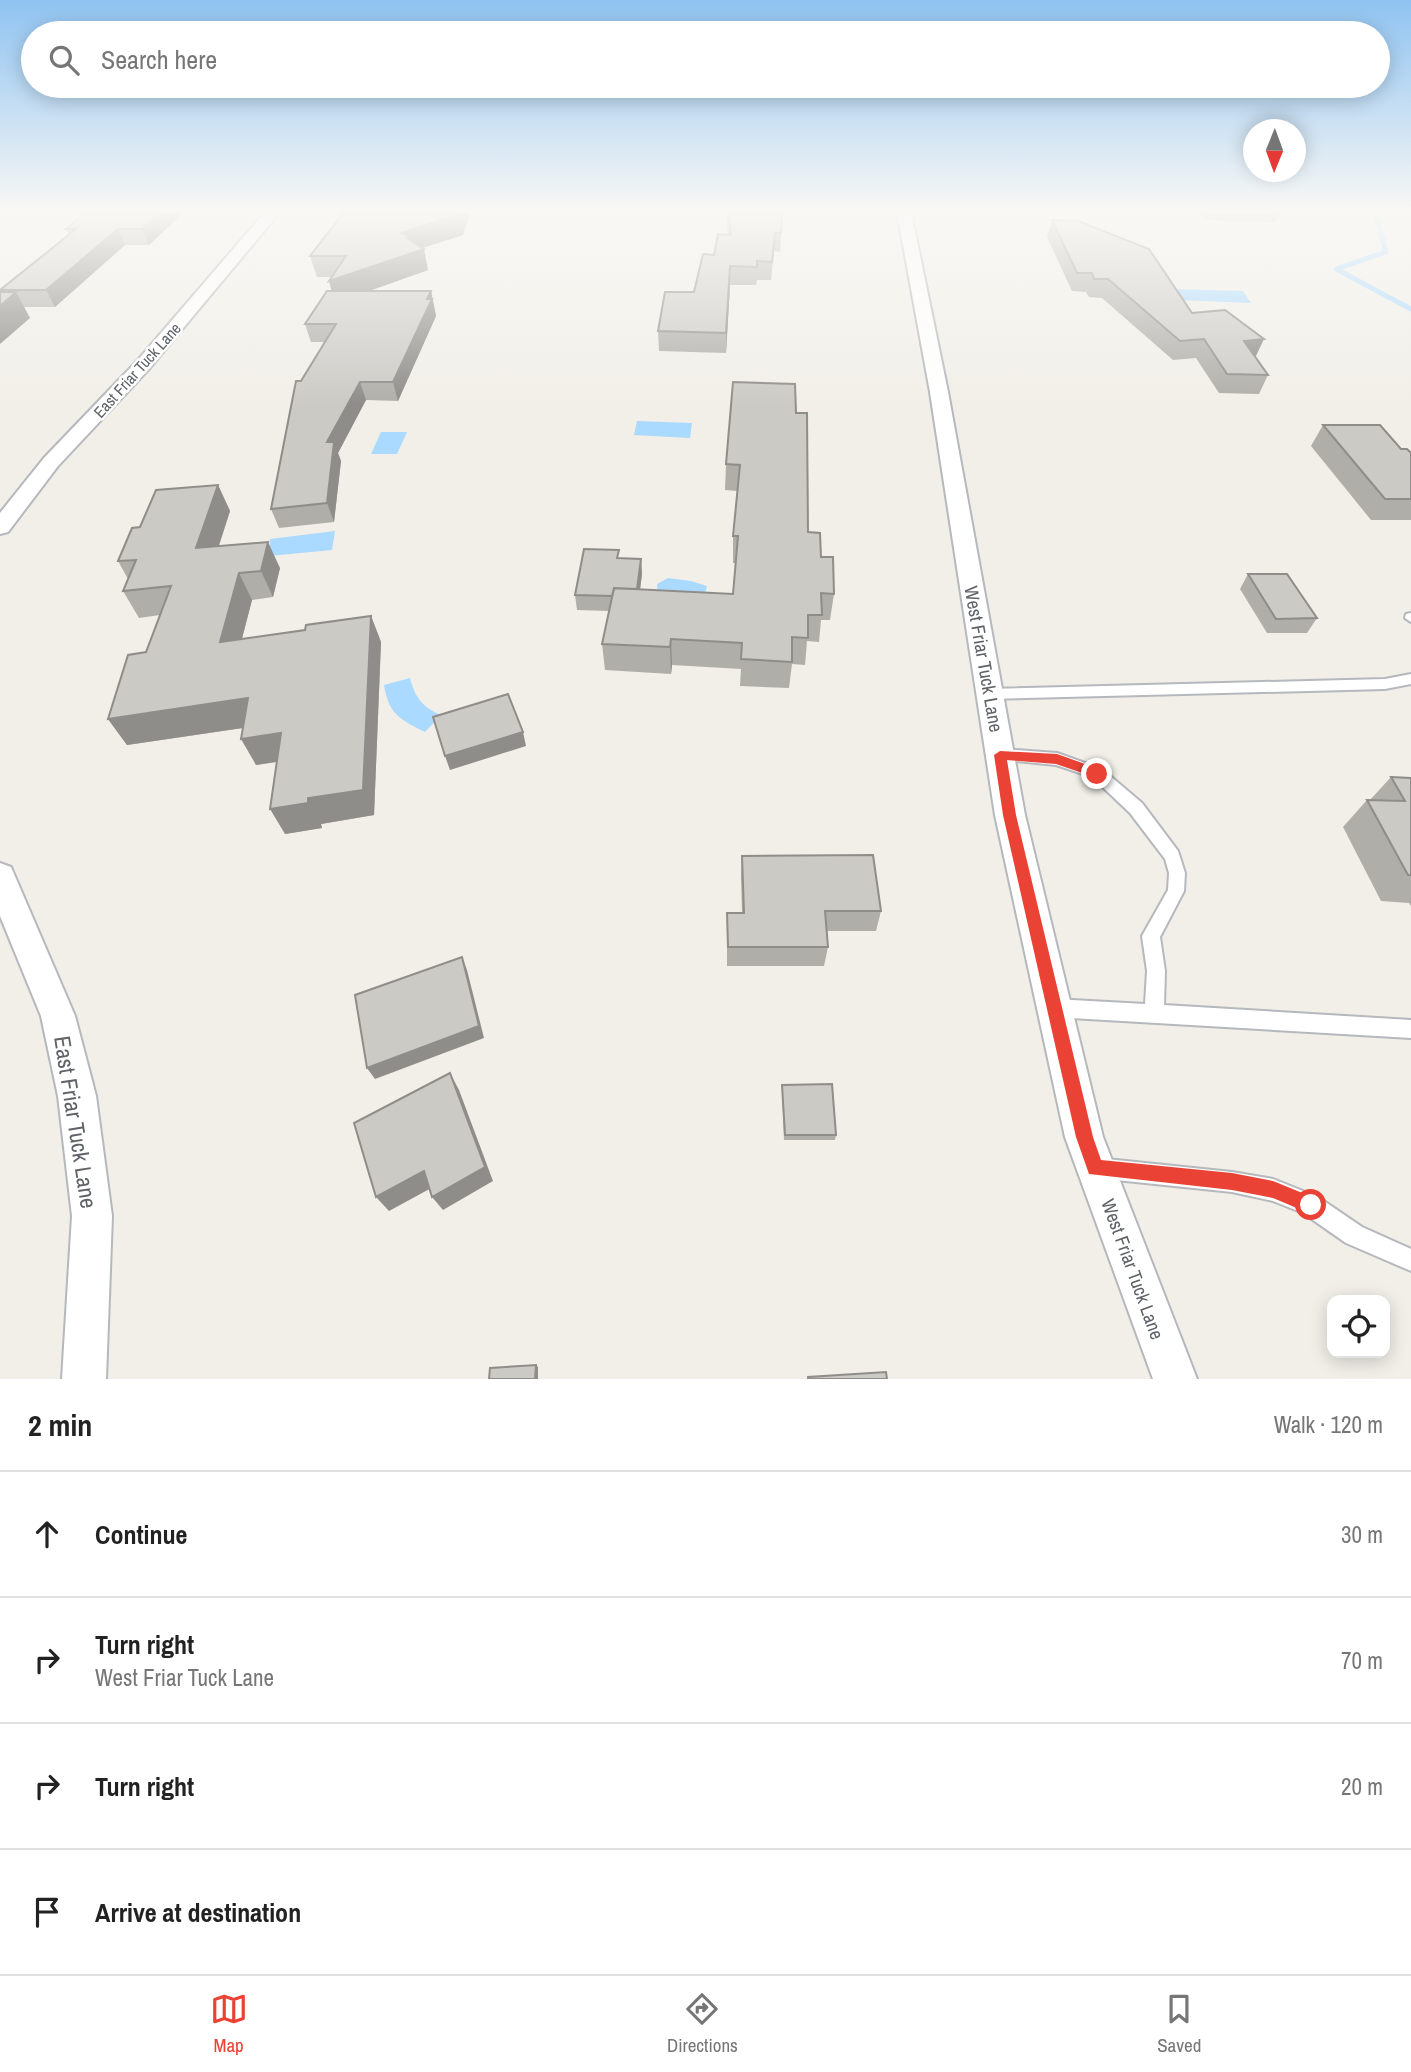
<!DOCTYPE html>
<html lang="en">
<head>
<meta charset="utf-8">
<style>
	:root { --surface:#fff; --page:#f2f2f2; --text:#222; --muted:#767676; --line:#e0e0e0; --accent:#ea4335 }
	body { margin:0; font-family:"Archivo Narrow",sans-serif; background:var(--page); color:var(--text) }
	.controls { position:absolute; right:21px; bottom:21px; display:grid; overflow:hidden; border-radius:14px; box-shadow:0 4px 18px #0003 }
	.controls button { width:63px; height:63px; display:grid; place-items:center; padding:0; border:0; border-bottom:2px solid var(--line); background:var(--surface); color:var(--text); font:35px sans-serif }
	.compass { position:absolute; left:1243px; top:119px; width:63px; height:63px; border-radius:50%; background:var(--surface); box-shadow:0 4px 18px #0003; rotate:181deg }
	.stop { position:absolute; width:21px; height:21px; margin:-16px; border:5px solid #ea4335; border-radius:50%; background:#fff }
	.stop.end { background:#ea4335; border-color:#fff; box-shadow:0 2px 7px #0008 }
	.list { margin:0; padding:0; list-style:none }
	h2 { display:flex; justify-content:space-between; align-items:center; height:91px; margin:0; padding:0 28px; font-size:30px }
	h2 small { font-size:23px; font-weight:400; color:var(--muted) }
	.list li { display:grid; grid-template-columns:46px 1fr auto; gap:21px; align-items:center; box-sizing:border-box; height:126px; padding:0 28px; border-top:2px solid var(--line) }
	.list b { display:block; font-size:26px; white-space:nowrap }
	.list p { margin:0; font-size:23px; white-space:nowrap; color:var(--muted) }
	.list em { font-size:23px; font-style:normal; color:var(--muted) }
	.icon { flex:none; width:38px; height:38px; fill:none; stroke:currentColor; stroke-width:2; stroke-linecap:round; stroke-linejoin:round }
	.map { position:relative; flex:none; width:1411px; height:1379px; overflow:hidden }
	.search { position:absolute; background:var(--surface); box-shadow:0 4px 18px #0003; left:21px; right:21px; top:21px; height:77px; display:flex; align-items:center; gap:18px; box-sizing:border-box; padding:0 24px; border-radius:38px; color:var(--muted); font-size:26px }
	.sheet { height:595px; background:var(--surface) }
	nav { display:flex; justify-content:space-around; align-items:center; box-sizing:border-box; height:98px; border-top:2px solid var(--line); background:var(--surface); font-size:19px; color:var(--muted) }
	nav a { display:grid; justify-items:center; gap:4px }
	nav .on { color:var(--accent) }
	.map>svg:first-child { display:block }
	.water { fill:#aadaff }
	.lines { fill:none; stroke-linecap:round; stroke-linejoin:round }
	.stream { stroke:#aadaff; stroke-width:5 }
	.lane-casing { stroke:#b5b8bc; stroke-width:4 }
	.street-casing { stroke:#b5b8bc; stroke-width:4 }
	.lane { fill:#fff; fill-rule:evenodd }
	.street { fill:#fff; fill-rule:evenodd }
	.wall { fill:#afaea9 }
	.shaded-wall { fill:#8f8d8a }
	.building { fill:#cccac5; stroke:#8f8d8a; stroke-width:2 }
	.route { fill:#ea4335 }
	.labels { text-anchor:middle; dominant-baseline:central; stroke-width:5; stroke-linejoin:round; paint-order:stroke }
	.far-street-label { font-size:16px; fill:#5f6368; stroke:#fff }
	.street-label { font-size:19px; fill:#5f6368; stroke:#fff }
	.near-street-label { font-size:23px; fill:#5f6368; stroke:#fff }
</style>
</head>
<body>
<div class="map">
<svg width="1411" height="1379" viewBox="0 0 1411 1379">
	<rect width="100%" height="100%" fill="#f1efe8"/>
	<g class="water">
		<polygon points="1171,289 1243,291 1251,303 1178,300"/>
		<polygon points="637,421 692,423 690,438 634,435"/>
		<polygon points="381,432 407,432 397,454 371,454"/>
		<polygon points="335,531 332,550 269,556 270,539"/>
		<polygon points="668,578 691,581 707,586 704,597 658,597 657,584"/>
		<path d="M410 678C415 697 422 707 441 715L425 732C400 719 389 715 384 685Z"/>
	</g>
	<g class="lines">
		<polyline class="stream" points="1375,212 1386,252 1336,269 1411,309"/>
		<g class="lane-casing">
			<g id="lane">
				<polygon points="1411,613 1411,622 1405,618 1406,614"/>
				<polygon points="1411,674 1411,684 1385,689 989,699 982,694 989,689 1385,679"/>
				<polygon points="1000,749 1057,753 1102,769 1142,803 1178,851 1185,873 1184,891 1160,937 1165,971 1164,1005 1411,1020 1411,1038 1054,1017 1047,1014 1045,1008 1047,1002 1054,999 1145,1004 1147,971 1142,936 1168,890 1169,873 1165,859 1130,813 1092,777 1056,765 995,759 993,755 995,751"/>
				<polygon points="1097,1158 1232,1172 1273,1179 1318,1197 1362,1227 1411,1249 1411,1271 1346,1243 1303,1213 1273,1201 1232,1192 1097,1178 1090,1175 1087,1168 1090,1161"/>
			</g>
		</g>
		<g class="street-casing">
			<g id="street">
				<polygon points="265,212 280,212 149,369 58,466 8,532 0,534 0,513 44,458 137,361"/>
				<polygon points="897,212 911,212 948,392 1025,815 1103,1137 1197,1379 1153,1379 1065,1137 995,815 930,392"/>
				<polygon points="0,863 11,867 75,1016 96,1096 112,1216 106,1379 62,1379 72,1216 58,1096 41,1016 0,916"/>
			</g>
		</g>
		<use href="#lane" class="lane"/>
		<use href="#street" class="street"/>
	</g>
	<g class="wall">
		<polygon points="184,212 149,245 125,245 55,307 24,307 30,318 2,292 0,290 69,235 66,229"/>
		<polygon points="726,212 783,212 780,252 774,251 771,280 757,280 756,285 730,285 726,353 659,351 658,331 694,292 714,255 728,235"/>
		<polygon points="1199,212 1279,212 1275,222 1205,220"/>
		<polygon points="1052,220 1192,313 1255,357 1268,375 1259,394 1219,393 1196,358 1173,360 1102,298 1089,297 1086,292 1072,291 1047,237"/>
		<polygon points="463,235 422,248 428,270 369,291 431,291 436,316 398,401 366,400 338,453 341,461 334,522 279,528 271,509 301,381 325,342 311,342 305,324 332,291 332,277 317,277 310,256"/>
		<polygon points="796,413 808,532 821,557 834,594 830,620 821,620 819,642 807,641 805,665 792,664 789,688 740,686 741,669 672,665 671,674 605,670 602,644 609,611 577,610 575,595 619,558 641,559 642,574 640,590 733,594 736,563 733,563 733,536 737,491 725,490 726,464"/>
		<polygon points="1323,425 1401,449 1411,453 1411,520 1371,520 1311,446"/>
		<polygon points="218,485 230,511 219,546 280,568 273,597 252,600 242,639 305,630 371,616 381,642 374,815 321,824 322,828 285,834 277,762 256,765 243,728 127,745 108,719 146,652 160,615 139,618 123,591 128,579 118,561 140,527"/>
		<polygon points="1248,574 1317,618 1307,633 1267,633 1240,589"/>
		<polygon points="1391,777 1411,778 1411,906 1409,903 1381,901 1343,827 1367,800 1370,800"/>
		<polygon points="742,856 881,911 876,931 827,931 828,947 824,966 727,966 727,913 742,913 741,876"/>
		<polygon points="782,1085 836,1135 835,1140 784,1140 782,1090"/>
	</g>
	<g class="shaded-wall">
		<polygon points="161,212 184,212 149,245 142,229"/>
		<polygon points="460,212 471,212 463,235 413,251 424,249 428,270 335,303 329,281 402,233"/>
		<polygon points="118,229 125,245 55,307 46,290"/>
		<polygon points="730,266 730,285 726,353 726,333"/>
		<polygon points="431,291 436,316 398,401 393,382"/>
		<polygon points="16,292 30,318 0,344 0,306"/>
		<polygon points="1264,339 1255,358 1244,341"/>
		<polygon points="360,382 366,400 338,453 341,461 334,522 327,503 327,442"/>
		<polygon points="218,485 230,511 209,575 196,548"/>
		<polygon points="268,542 280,568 273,597 261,571"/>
		<polygon points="641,559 642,574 637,612 636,597"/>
		<polygon points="239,573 252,600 234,669 220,642"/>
		<polygon points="371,616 381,642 374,815 321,824 322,828 285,834 270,809"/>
		<polygon points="671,639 672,665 671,674 670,647"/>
		<polygon points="248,698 262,725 127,745 108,719"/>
		<polygon points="523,732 526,746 450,770 445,756"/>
		<polygon points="281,733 294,759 256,765 241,739"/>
		<polygon points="462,957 467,970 484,1038 375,1079 367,1068"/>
		<polygon points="450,1073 459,1090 493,1181 443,1210 432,1197"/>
		<polygon points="424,1171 435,1186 389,1211 376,1197"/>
		<polygon points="536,1365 538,1367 538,1379 535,1379"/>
	</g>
	<g class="building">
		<polygon points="86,212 161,212 142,229 118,229 46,290 0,290 76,229 66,229"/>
		<polygon points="344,212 460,212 459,214 402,233 410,237 407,238 424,249 329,281 346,256 310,256"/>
		<polygon points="728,212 782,212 781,233 775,233 772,262 757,261 757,267 730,266 726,333 658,331 665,292 694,292 703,254 714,255 718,234 731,235"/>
		<polygon points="1052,220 1078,221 1149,249 1192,313 1225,310 1264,339 1244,341 1268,375 1227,374 1204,339 1180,341 1108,279 1094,279 1092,273 1077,273"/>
		<polygon points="327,291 431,291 427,299 432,299 393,382 360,382 327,442 334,442 327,503 271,509 296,381 301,381 336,324 305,324"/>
		<polygon points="0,292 16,292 0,306"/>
		<polygon points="733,382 795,384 796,413 807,413 808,532 820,533 821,557 833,557 834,594 821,593 822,615 808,615 808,638 792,637 792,662 741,659 742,643 671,639 670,647 602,644 614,588 733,594 738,536 733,536 740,465 726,464"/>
		<polygon points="1323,425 1380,425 1401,449 1407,449 1411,453 1411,499 1385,499"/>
		<polygon points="218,485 196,548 268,542 261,571 239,573 220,642 305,630 306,625 371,616 363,790 308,798 308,803 270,809 281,733 241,739 248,698 108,719 128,655 146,652 171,586 123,591 136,560 118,561 132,528 140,527 156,490"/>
		<polygon points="584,549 619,550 617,558 641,559 637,589 614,588 612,596 575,595"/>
		<polygon points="1248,574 1287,574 1317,618 1276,619"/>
		<polygon points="508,694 523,732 445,756 433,717"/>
		<polygon points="1391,777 1411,778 1411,875 1408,875 1367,800 1405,801"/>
		<polygon points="873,855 881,911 825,911 828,947 728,947 727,913 744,913 742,856"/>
		<polygon points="462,957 479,1026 367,1068 355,995"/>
		<polygon points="450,1073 485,1167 432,1197 424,1171 376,1197 354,1123"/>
		<polygon points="832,1084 836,1135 785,1135 782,1085"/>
		<polygon points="536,1365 535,1379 489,1379 490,1368"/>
		<polygon points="886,1372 887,1379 808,1379 808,1377"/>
	</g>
	<linearGradient id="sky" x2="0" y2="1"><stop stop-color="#8fc3f1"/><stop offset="0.52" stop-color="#f9f8f5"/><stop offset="1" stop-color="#f9f8f5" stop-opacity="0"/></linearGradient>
	<rect width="1411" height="405" fill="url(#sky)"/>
	<polygon class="route" points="1000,751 1057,754 1102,770 1103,774 1097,778 1056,764 1007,760 1016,815 1093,1137 1101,1160 1232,1173 1273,1181 1317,1199 1319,1205 1317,1211 1311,1214 1273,1198 1232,1190 1089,1174 1076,1137 1003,815 994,755"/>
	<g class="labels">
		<g class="far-street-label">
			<text transform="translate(137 370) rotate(-48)">East Friar Tuck Lane</text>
		</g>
		<g class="street-label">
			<text transform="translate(984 659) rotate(80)">West Friar Tuck Lane</text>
			<text transform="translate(1133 1269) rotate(70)">West Friar Tuck Lane</text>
		</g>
		<g class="near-street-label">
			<text transform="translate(76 1122) rotate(81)">East Friar Tuck Lane</text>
		</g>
	</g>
</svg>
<div class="controls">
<button><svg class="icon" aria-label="locate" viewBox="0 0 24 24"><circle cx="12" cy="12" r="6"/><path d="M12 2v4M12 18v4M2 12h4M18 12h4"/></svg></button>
</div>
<svg class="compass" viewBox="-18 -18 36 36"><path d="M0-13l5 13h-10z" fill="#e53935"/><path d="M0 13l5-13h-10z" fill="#767676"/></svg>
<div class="stop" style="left:1311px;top:1205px"></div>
<div class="stop end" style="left:1097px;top:774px"></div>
<div class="search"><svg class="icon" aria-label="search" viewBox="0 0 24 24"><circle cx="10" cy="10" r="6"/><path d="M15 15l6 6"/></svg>Search here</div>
</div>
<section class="sheet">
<h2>2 min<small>Walk · 120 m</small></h2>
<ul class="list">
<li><svg class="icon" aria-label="ahead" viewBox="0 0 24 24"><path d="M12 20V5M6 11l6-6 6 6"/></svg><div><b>Continue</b></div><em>30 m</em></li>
<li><svg class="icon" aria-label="right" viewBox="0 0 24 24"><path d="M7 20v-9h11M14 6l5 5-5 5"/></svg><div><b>Turn right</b><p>West Friar Tuck Lane</p></div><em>70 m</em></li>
<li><svg class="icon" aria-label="right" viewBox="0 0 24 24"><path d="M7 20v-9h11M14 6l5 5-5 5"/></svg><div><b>Turn right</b></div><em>20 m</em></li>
<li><svg class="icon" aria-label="arrive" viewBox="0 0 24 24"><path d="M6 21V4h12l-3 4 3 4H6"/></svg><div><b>Arrive at destination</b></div></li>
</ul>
</section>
<nav>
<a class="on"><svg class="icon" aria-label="map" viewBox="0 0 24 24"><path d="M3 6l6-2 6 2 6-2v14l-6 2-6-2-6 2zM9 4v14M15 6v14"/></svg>Map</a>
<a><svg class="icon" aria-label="directions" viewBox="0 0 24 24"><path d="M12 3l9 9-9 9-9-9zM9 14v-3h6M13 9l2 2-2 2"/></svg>Directions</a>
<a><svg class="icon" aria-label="saved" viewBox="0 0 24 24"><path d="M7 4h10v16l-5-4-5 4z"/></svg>Saved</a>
</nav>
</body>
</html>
